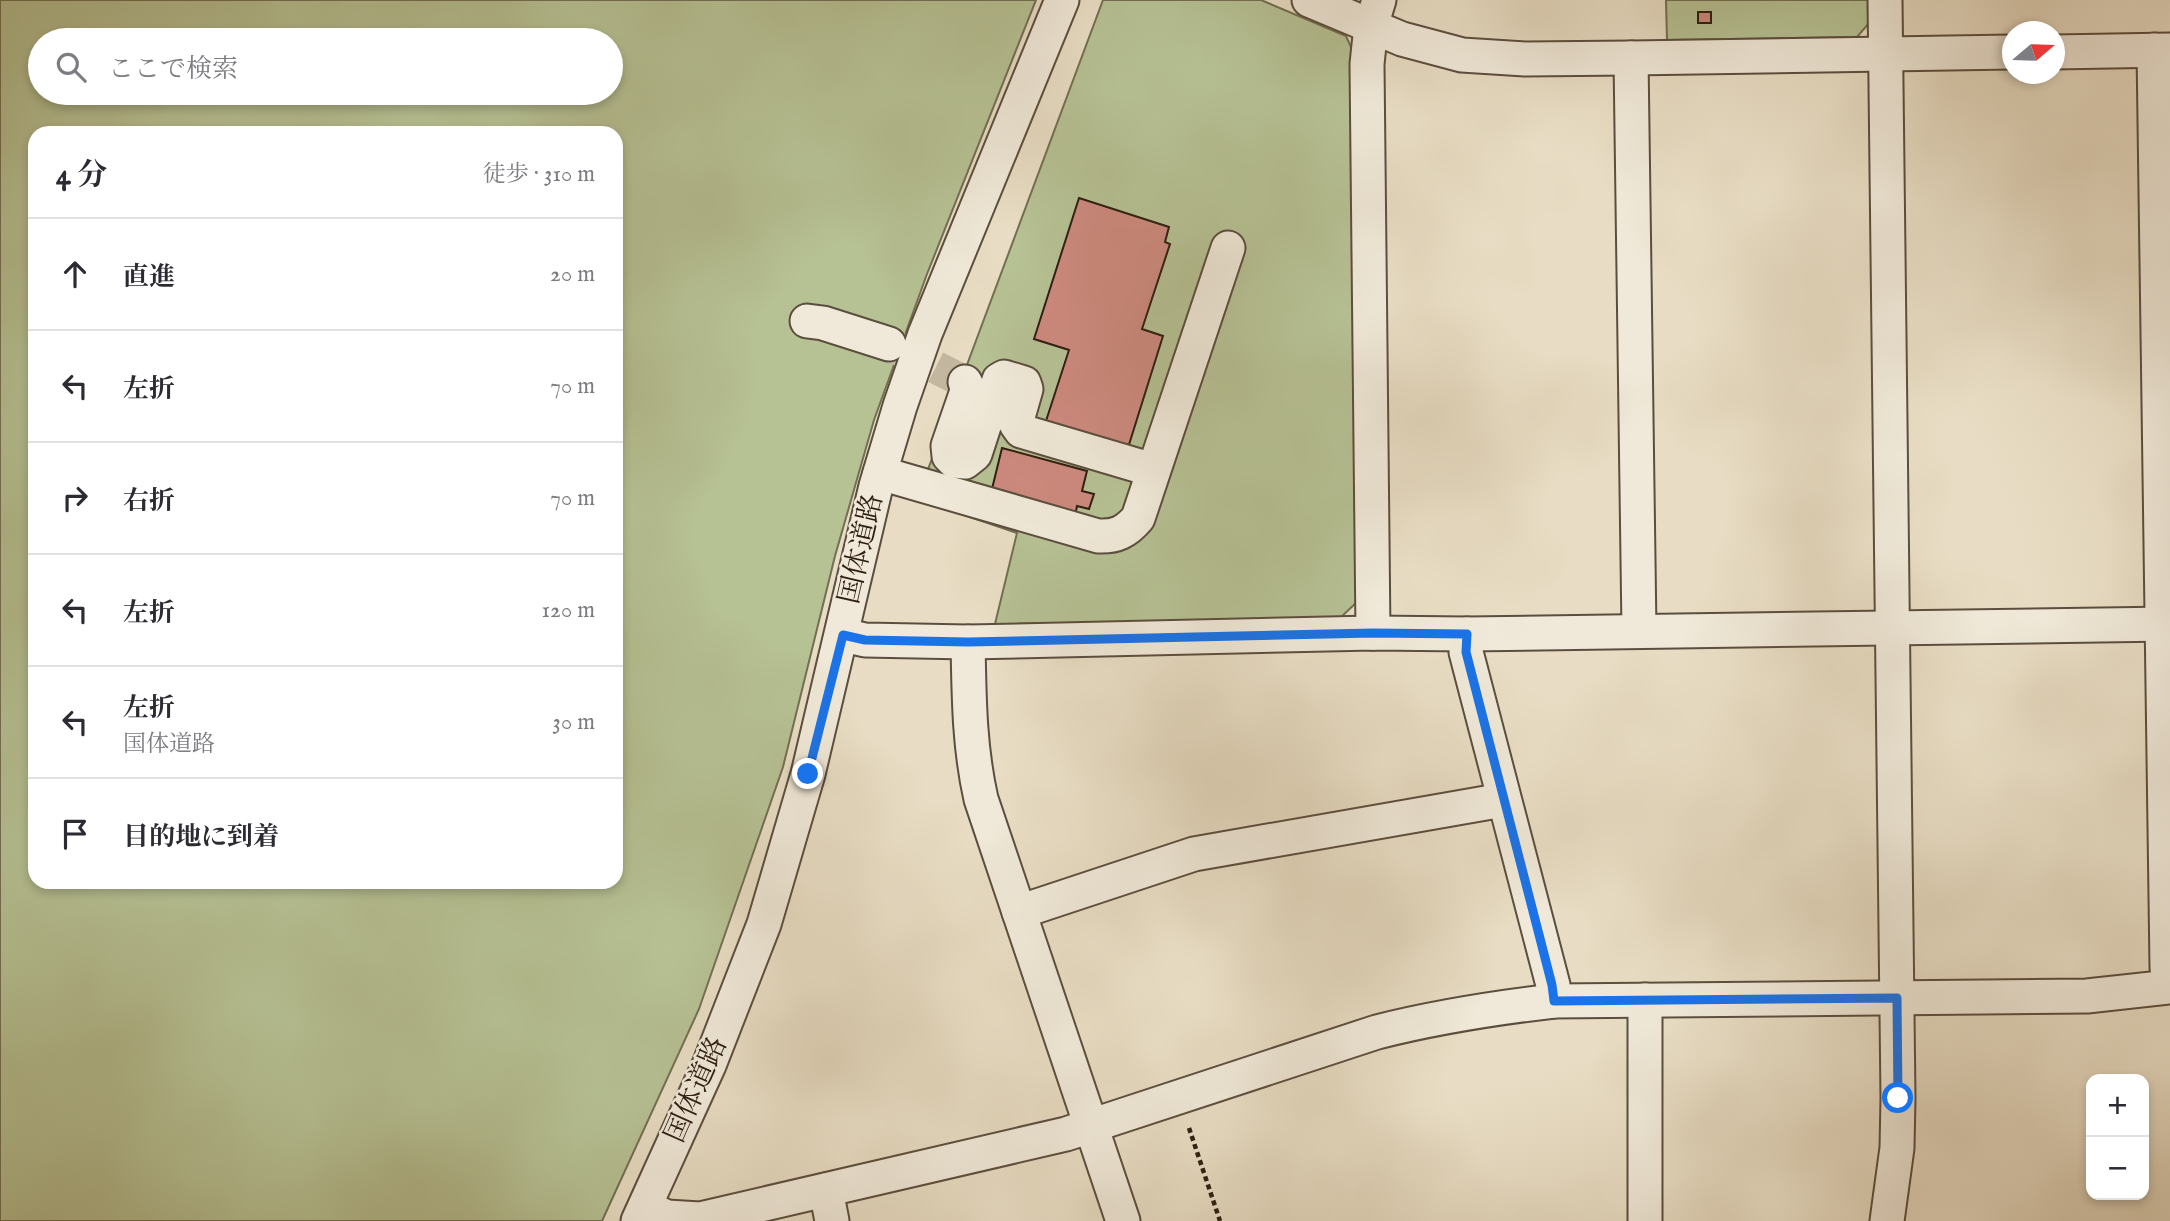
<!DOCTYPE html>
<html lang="ja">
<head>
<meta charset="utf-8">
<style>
	:root { --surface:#fff; --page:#f2f2f3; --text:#2b2b33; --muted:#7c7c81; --line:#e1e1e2 }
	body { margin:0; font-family:"IM FELL English","Noto Serif JP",serif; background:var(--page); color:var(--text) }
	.controls { position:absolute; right:21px; bottom:21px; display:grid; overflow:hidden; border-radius:14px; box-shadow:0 4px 10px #0003 }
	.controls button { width:63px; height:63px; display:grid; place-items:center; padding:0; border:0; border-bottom:2px solid var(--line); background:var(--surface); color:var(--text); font:35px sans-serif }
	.compass { position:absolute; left:2002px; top:21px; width:63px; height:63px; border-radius:50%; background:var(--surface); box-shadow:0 4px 10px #0003; rotate:71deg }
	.stop { position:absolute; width:21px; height:21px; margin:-16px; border:5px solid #1a73e8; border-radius:50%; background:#fff }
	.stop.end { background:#1a73e8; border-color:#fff; box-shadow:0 2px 7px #0008 }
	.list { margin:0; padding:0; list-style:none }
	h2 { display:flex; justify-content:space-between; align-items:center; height:91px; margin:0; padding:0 28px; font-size:30px }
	h2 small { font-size:23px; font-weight:400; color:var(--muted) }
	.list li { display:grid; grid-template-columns:46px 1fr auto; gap:21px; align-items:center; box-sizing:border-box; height:112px; padding:0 28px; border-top:2px solid var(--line) }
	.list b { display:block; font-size:26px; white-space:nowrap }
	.list p { margin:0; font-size:23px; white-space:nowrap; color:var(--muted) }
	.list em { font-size:23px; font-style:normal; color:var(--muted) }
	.icon { flex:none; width:38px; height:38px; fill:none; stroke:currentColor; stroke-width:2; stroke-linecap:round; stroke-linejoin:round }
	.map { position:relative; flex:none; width:2170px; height:1221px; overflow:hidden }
	.search { position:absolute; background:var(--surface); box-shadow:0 4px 10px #0003; left:28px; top:28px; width:595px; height:77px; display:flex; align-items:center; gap:18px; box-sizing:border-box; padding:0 24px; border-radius:38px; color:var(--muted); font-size:26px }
	.panel { position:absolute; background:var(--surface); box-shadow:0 4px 10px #0003; left:28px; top:126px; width:595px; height:763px; border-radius:21px }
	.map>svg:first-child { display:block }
	.green { fill:#b6c194; stroke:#727052; stroke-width:2; fill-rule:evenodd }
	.building { fill:#cd8a7f; stroke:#2e1e11; stroke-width:2 }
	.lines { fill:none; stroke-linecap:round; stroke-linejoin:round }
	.minor-tunnel { stroke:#c3b7a0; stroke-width:33; stroke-dasharray:33 17; stroke-linecap:butt }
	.minor-casing { stroke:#5c4e3e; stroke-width:37 }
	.path { stroke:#2e1e11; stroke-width:4.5; stroke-dasharray:5 3.5; stroke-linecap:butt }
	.minor { stroke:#f0e9d9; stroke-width:33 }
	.route { stroke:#1a73e8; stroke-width:9 }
	.labels { text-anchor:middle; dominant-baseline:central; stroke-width:5; stroke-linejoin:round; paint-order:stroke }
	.street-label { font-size:28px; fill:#2e1e11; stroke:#f0e9d9 }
</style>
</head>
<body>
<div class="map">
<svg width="2170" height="1221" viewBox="0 0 2170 1221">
	<rect width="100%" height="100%" fill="#e8ddc4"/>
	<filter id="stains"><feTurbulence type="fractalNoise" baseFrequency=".00286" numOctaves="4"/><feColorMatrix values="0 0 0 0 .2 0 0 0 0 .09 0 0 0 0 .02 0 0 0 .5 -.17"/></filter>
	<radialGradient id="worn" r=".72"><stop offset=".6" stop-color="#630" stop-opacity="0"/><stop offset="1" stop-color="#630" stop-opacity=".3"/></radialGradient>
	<g class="green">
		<path d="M0 0H1036L927 274 874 420 835 556 783 767 699 1009 602 1221H0ZM40 40H611V93H40ZM35 133H616V882H35Z"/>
		<polygon points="1103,0 1261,0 1346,36 1351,47 1358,601 1339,619 995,624 1017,533 917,499"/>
		<polygon points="1666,0 1869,0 1870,22 1857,37 1667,40"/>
	</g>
	<g class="building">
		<rect x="1698" y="12" width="13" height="11"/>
		<polygon points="1079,198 1169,227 1165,242 1170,244 1142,329 1163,336 1127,451 1045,424 1069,350 1034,339"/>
		<polygon points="1002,448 1087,471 1082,491 1094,494 1089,509 1077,506 1075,516 991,493"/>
	</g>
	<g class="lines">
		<polyline class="minor-tunnel" points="891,345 965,382"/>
		<g class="minor-casing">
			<g id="minor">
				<polyline points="1309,0 1402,39 1462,55 1525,59 1631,58 2012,52"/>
				<polyline points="1885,0 1898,1098 1897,1148 1887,1221"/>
				<polyline points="2154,50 2167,968 2170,982"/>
				<polyline points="2054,52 2170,50"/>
				<polyline points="1631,58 1639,631"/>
				<polyline points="807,321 823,323 889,344"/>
				<polyline points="965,382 968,388 948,446 949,456 954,461 965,462 975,454 999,380 1004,377 1024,383 1026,389 1016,424 1021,431 1153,470"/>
				<path d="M880 473 1098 536C1116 537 1126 532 1138 518L1228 248"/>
				<polyline points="1373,633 1367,64 1371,26 1379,0"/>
				<polyline points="1467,634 1466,652 1553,985 1554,1001"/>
				<polyline points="843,635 865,640 968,642 1373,633 1467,634 2170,624"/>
				<path d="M968 642C969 695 969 746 981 799L1123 1221"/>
				<polyline points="1019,912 1194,854 1503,800"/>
				<polyline points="1645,1000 1645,1221"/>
				<polyline points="826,1190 832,1221"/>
				<path d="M645 1207 667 1217 700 1219 1066 1134 1377 1032C1436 1017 1494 1008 1554 1001L2087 996 2170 987"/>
				<polyline points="638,1221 709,1065 764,924 808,774 876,486 900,406 925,334 1062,0"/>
			</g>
		</g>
		<polyline class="path" points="1189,1128 1220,1221"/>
		<use href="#minor" class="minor"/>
	</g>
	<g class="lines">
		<polyline class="route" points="808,774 843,635 865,640 968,642 1373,633 1467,634 1466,652 1552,985 1554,1001 1897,998 1898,1098"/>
	</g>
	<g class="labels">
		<g class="street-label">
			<text transform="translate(862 549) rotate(-77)">国体道路</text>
			<text transform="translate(697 1090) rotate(-66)">国体道路</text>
		</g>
	</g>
	<rect width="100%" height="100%" filter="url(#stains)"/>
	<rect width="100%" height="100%" fill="url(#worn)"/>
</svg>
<div class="controls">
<button>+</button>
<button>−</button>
</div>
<svg class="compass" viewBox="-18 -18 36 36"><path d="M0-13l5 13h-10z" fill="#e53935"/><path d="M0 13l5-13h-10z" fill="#7c7c81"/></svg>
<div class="stop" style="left:1898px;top:1098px"></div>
<div class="stop end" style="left:808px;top:774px"></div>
<div class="search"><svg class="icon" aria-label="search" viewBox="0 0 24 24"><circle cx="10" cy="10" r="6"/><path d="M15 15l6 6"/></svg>ここで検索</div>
<section class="panel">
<h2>4 分<small>徒歩 · 310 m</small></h2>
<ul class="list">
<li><svg class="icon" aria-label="ahead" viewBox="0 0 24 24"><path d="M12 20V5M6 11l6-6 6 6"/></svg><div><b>直進</b></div><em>20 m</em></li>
<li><svg class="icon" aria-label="left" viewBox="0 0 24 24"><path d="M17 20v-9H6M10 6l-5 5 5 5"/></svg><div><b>左折</b></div><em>70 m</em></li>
<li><svg class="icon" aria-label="right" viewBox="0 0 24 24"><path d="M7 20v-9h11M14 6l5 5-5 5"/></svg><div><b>右折</b></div><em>70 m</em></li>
<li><svg class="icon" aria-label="left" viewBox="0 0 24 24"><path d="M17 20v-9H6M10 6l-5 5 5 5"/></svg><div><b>左折</b></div><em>120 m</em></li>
<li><svg class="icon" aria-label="left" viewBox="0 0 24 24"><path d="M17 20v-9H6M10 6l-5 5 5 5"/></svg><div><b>左折</b><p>国体道路</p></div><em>30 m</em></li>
<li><svg class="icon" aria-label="arrive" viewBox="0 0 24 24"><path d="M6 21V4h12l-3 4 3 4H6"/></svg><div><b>目的地に到着</b></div></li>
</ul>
</section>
</div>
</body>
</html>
